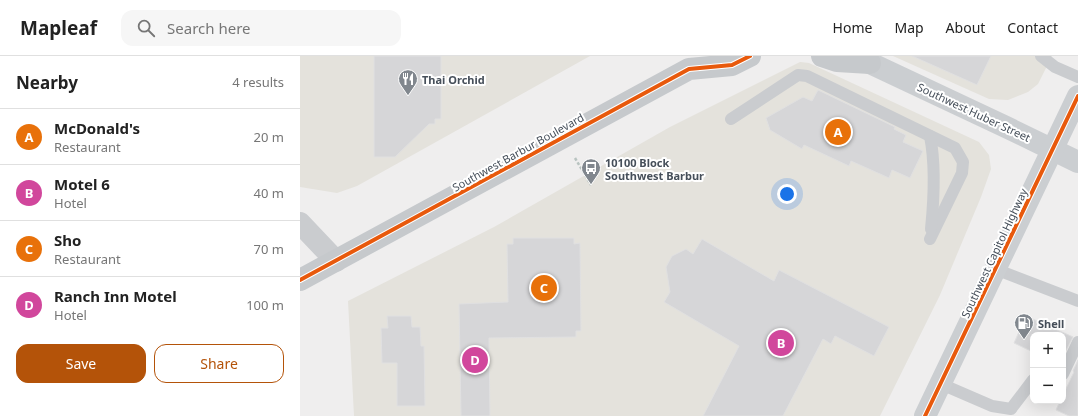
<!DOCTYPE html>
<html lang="en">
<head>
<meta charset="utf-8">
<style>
	:root { --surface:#fff; --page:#f6f6f6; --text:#222; --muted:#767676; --line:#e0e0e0; --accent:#b45309 }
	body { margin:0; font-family:"Noto Sans",sans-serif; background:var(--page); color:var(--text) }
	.controls { position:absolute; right:12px; bottom:12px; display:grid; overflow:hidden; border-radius:8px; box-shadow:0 4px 16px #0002 }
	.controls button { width:36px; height:36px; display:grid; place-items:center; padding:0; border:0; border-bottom:1px solid var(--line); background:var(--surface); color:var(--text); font:20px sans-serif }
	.you { position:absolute; left:487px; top:138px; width:14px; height:14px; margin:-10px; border:3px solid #fff; border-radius:50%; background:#1a73e8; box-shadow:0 0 0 6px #1a73e833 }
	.badge { display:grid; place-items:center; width:26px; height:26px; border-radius:50%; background:var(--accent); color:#fff; font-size:13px; font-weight:700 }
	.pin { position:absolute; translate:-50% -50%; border:2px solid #fff; box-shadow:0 1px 4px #0006 }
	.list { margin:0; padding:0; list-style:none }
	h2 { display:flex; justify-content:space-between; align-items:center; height:52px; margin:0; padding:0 16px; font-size:17px }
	h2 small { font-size:13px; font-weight:400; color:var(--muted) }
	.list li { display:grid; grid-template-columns:26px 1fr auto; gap:12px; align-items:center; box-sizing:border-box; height:56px; padding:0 16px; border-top:1px solid var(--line) }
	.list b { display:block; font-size:15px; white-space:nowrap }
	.list p { margin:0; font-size:13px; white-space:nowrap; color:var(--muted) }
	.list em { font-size:13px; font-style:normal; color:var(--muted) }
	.actions { display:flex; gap:8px; padding:12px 16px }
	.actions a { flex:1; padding:9px 0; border:1px solid var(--accent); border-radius:12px; text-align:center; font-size:14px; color:var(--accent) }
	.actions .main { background:var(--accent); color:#fff }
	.icon { flex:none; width:22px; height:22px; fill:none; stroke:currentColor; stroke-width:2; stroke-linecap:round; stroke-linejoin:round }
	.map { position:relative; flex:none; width:778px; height:360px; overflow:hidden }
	header { display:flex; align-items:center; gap:24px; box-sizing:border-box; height:56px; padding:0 20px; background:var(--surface); border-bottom:1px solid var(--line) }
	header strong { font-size:19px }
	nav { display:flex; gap:22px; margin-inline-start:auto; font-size:14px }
	.search { width:280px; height:36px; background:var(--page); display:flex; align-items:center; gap:10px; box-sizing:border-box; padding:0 14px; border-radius:12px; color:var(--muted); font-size:15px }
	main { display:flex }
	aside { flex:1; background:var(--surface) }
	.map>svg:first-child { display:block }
	.commercial { fill:#e4e2dc }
	.building { fill:#d6d6d8; stroke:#e0e0e1 }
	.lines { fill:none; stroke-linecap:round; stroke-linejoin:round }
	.path { stroke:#b8c3c0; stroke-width:2.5; stroke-dasharray:3 2; stroke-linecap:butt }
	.service { stroke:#cacccf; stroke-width:12 }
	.minor { stroke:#cacccf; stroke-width:22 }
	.secondary { stroke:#cbced1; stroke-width:22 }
	.primary { stroke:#c6c9cc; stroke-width:22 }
	.cycleway-casing { stroke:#fff; stroke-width:6 }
	.cycleway { stroke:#e8590c; stroke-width:4 }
	.labels { text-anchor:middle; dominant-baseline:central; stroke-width:4; stroke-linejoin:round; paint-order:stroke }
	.poi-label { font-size:11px; font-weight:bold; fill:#464f5a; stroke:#fff; text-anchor:start }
	.street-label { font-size:11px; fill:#464f5a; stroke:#fff }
</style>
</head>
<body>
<header>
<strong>Mapleaf</strong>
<div class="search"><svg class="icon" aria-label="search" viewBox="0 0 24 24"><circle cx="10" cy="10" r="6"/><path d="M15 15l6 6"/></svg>Search here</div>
<nav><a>Home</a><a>Map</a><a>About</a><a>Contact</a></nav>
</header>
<main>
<aside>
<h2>Nearby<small>4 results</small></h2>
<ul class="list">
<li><span class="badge" style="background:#e8710a">A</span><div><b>McDonald's</b><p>Restaurant</p></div><em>20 m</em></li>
<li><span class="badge" style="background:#d1479c">B</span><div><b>Motel 6</b><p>Hotel</p></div><em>40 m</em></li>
<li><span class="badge" style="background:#e8710a">C</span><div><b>Sho</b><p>Restaurant</p></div><em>70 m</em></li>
<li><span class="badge" style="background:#d1479c">D</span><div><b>Ranch Inn Motel</b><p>Hotel</p></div><em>100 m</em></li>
</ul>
<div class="actions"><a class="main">Save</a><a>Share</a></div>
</aside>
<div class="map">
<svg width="778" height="360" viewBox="0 0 778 360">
	<rect width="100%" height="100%" fill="#efeeee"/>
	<g class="commercial">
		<polygon points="0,0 290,0 57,130 37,137 0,131"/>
		<polygon points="593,0 752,0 738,28 728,36 708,44 689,43"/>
		<polygon points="500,6 509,7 679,86 689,99 691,113 681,141 640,239 580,360 54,360 48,245 194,171 370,71"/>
	</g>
	<g class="building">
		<polygon points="74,0 141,0 141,63 135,63 135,68 129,68 95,101 74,101"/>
		<polygon points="612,0 691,0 677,29"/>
		<polygon points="518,34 595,71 594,73 606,79 603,86 623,95 610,122 592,114 589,122 551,105 549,110 504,89 502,93 470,74 466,62 503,41 512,45"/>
		<polygon points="213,182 274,182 274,188 280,187 281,275 276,275 276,281 189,282 190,360 161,360 159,248 208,246 207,188 213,188"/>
		<polygon points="402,183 474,225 479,214 589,271 574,300 535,280 531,288 523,283 483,360 403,360 439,290 364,246 370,236 366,211 372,200 386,193 393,198"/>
		<polygon points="87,260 111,260 112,271 120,271 121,290 124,290 125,350 97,350 97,307 82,307 81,272 88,272"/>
		<polygon points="726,260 773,281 763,300 763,279 733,279 733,296 714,287"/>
		<polygon points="778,304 778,360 769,360 756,354 760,345 763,345 763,339 774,316 773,315"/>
	</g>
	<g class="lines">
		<polyline class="path" points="275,102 291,129"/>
		<g class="service">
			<polyline points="741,0 755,11 778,21"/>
			<polyline points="431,63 498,19 507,20 655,92 663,106 662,117 630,183"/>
			<path d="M630 80C636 110 634 143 631 173"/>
			<polyline points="695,213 778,245"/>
			<polyline points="763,318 778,286"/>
			<polyline points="641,328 692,350 711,353 733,324"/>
		</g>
		<polyline class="minor" points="0,167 36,205"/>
		<g class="secondary">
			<polyline points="570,7 706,71 778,106"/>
			<polyline points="625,360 778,40"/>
		</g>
		<g class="primary">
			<polyline points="522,0 537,5 570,7"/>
			<polyline points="0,224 389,13 432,9 450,0"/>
		</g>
		<g class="cycleway-casing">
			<g id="cycleway">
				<polyline points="0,224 389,13 432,9 450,0"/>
				<polyline points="625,360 778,40"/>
			</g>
		</g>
		<use href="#cycleway" class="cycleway"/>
	</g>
	<defs>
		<g id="restaurant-pin" transform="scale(1)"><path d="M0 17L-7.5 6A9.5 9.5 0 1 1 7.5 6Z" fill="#81878e" stroke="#fff"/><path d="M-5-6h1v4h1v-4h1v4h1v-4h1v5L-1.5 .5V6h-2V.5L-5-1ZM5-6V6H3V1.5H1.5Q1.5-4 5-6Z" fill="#fff"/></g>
		<g id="bus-pin" transform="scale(1)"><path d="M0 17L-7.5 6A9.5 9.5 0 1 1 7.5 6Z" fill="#81878e" stroke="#fff"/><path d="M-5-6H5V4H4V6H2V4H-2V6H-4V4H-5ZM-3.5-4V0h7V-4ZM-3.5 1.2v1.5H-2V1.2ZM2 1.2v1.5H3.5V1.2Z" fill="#fff"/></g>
		<g id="fuel-pin" transform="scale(1)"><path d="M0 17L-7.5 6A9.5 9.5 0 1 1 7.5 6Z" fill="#81878e" stroke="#fff"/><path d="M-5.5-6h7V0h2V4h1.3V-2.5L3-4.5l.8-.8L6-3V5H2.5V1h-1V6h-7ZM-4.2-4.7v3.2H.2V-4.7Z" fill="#fff"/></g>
	</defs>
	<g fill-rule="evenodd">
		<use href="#restaurant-pin" x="108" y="23"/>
		<use href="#bus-pin" x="291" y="112"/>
		<use href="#fuel-pin" x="724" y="267"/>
	</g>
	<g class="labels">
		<g class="poi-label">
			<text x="122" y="23">Thai Orchid</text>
			<text x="305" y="106">10100 Block<tspan x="305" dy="13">Southwest Barbur</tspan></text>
			<text x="738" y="267">Shell</text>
		</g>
		<g class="street-label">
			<text transform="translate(674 56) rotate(25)">Southwest Huber Street</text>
			<text transform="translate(218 96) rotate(-29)">Southwest Barbur Boulevard</text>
			<text transform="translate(694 197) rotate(-65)">Southwest Capitol Highway</text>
		</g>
	</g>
</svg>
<div class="controls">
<button>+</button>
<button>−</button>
</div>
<div class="you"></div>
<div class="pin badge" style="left:538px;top:76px;background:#e8710a">A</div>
<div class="pin badge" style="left:481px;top:287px;background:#d1479c">B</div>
<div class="pin badge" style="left:244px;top:232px;background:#e8710a">C</div>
<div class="pin badge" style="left:175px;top:304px;background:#d1479c">D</div>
</div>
</main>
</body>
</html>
